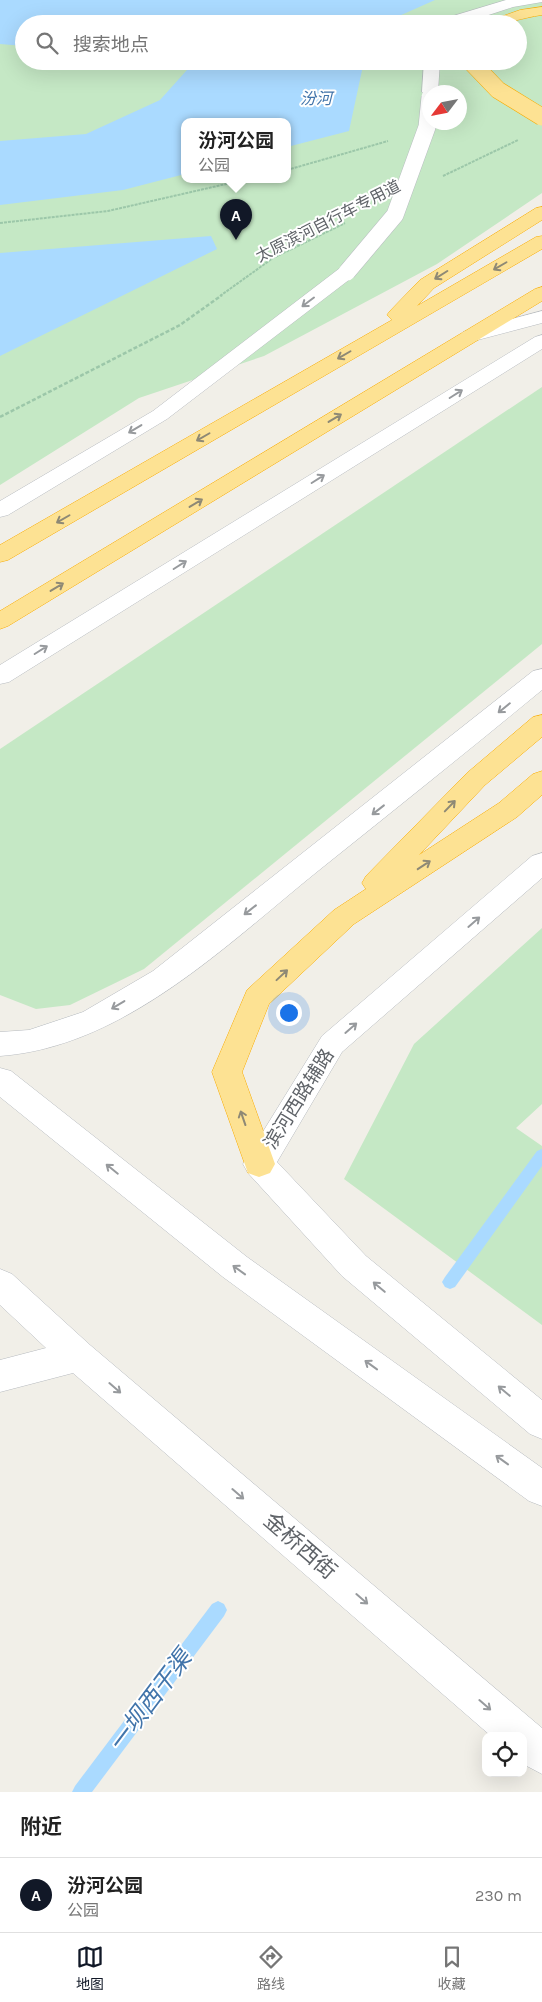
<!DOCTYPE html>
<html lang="zh">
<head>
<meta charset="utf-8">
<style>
	:root { --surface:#fff; --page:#f2f2f2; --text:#222; --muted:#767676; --line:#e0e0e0; --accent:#111827 }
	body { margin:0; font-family:Karla,"Noto Sans SC",sans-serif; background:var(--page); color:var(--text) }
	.controls { position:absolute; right:15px; bottom:15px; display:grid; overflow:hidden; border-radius:10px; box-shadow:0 5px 20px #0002 }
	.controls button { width:45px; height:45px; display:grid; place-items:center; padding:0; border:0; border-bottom:1px solid var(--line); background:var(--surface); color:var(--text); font:25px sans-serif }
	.compass { position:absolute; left:422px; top:85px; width:45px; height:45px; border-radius:50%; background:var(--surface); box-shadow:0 5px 20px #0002; rotate:238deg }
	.you { position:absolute; left:288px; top:1012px; width:18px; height:18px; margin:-12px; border:4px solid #fff; border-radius:50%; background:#1a73e8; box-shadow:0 0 0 8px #1a73e833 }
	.badge { display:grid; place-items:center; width:32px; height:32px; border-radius:50%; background:var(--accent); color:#fff; font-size:16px; font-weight:700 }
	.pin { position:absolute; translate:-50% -41px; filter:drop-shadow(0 1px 2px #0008) }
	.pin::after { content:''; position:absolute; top:26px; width:18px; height:15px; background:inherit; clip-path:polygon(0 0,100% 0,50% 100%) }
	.popup { position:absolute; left:181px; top:118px; width:110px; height:65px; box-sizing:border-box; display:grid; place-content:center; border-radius:10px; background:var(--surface); filter:drop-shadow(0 1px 4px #0005); font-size:16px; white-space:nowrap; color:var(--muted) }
	.popup b { font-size:19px; color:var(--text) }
	.popup::after { content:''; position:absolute; left:50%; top:100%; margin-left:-10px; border:10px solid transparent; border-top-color:var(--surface) }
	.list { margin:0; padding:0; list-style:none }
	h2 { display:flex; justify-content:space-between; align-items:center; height:65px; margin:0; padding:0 20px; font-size:21px }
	h2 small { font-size:16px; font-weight:400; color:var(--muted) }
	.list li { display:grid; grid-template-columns:32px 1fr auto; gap:15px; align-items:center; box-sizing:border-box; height:75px; padding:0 20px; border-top:1px solid var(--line) }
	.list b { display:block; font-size:19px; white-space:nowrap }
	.list p { margin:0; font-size:16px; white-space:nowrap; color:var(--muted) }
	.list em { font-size:16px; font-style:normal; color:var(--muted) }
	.icon { flex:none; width:28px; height:28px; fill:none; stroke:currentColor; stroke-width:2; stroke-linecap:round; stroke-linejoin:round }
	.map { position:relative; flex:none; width:542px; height:1792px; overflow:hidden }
	.search { position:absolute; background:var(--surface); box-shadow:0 5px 20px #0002; left:15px; right:15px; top:15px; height:55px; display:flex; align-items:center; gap:12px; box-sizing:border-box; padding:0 18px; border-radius:28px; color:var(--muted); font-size:19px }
	.sheet { height:140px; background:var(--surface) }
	nav { display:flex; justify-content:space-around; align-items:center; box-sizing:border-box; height:70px; border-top:1px solid var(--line); background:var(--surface); font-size:14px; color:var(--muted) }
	nav a { display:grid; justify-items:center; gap:2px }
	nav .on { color:var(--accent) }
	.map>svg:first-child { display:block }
	.green { fill:#c5e8c5; fill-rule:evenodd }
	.water { fill:#aadaff }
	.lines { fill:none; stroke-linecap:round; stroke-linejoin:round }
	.stream { fill:#aadaff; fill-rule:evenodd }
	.secondary-casing { stroke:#b6babf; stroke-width:1 }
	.highway-casing { stroke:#f9ab00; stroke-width:1 }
	.path-far1 { stroke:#9cc7a9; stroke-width:2; stroke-dasharray:3 1; stroke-linecap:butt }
	.path { stroke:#9cc7a9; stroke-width:2.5; stroke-dasharray:4 2; stroke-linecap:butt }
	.secondary { fill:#fff; fill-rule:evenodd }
	.highway { fill:#fde293; fill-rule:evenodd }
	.secondary-bridge-casing { stroke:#b6babf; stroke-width:18; stroke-linecap:butt }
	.highway-bridge-casing { stroke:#f9ab00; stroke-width:18; stroke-linecap:butt }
	.secondary-bridge { stroke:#fff; stroke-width:17 }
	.highway-bridge { stroke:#fde293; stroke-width:17 }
	.oneway { stroke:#8e8975 }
	.oneway2 { stroke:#979a9d }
	.labels { text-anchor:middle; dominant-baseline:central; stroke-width:4; stroke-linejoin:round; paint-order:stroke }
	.far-water-label { font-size:16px; font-style:italic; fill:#4174aa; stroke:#fff }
	.far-street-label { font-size:16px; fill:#5f6368; stroke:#fff }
	.street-label { font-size:19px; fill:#5f6368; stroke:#fff }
	.near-street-label { font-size:22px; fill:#5f6368; stroke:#fff }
	.near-water-label { font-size:24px; font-style:italic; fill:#4174aa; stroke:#fff }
</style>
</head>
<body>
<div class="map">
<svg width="542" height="1792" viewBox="0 0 542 1792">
	<rect width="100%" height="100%" fill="#f1efe8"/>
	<g class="green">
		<path d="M0 0H542V193L437 264 264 356 139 398 0 485ZM24 24H518V61H24ZM430 92H460V122H430ZM185 121H287V179H185Z"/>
		<polygon points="542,387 542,644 144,969 70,1005 36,1009 0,995 0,749"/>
		<polygon points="542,928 542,1104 516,1128 542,1146 542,1325 344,1179 414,1044"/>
	</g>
	<g class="water">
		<polygon points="0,0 435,0 381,24 191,24 189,20 144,24 24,24 24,46 0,44"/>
		<polygon points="195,61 364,61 349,131 287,147 287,121 185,121 185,174 123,190 0,205 0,141 86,134 160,100"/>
		<polygon points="211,236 217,249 0,356 0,253"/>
	</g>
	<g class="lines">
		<g class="stream">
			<polygon points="542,1149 542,1166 455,1287 450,1289 445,1287 442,1282 445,1277 537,1151"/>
			<polygon points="218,1601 224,1604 227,1610 224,1616 92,1792 72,1792 75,1786 212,1604"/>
		</g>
		<g class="secondary-casing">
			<g id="secondary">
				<polygon points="506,0 542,0 542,2 513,7 461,24 444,24 453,16"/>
				<polygon points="424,61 440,61 438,92 430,92 430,97 422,92"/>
				<polygon points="347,266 354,268 356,272 354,276 167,419 8,515 0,517 0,501 153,411 340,268"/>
				<polygon points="542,311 542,323 470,342 463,340 460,336 463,332"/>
				<polygon points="542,335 542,349 9,682 0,684 0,665 535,337"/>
				<path d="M542 669V690C468 751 393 811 318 871 226 945 124 1047 0 1056V1032L29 1030 83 1012 153 971 533 671Z"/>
				<polygon points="542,853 542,878 342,1052 277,1162 366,1256 542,1400 542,1439 530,1434 342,1276 248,1173 243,1164 322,1036 532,856"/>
				<polygon points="0,1068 11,1071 247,1257 542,1468 542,1506 529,1501 223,1277 0,1097"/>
				<polygon points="0,1269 12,1274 90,1345 542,1728 542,1774 523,1764 523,1736 491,1736 73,1373 0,1392 0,1360 46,1348 0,1305"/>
			</g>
		</g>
		<g class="highway-casing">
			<g id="highway">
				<path d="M542 7V15C521 18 509 24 487 24L489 21 520 10Z"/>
				<polygon points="542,207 542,220 434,288 417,306 536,237 542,236 542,249 8,560 0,562 0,545 392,320 387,315 390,311 420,280 536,208"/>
				<polygon points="542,287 542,301 8,626 0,629 0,611 535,289"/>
				<polygon points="542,715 542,737 485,785 419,855 499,803 533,774 542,771 542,795 517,817 354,924 269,1004 242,1072 275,1164 270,1173 259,1177 248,1173 212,1072 247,990 334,910 366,889 362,883 366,876 467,773 533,717"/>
			</g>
		</g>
		<g class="path-far1">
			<polyline points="287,170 388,141"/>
			<polyline points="443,176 518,140"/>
			<polyline points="0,223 108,211 248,179"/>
			<polyline points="220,296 273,258 345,223"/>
		</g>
		<polyline class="path" points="0,417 180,325 222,295"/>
		<use href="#secondary" class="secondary"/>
		<use href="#highway" class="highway"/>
		<g class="secondary-bridge-casing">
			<polyline id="secondary-bridge" points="347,272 395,215 427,127 430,97"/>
		</g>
		<g class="highway-bridge-casing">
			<polyline id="highway-bridge" points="473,61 473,64 498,90 542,117"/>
		</g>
		<use href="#secondary-bridge" class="secondary-bridge"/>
		<use href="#highway-bridge" class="highway-bridge"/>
	</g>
	<defs><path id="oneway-shaft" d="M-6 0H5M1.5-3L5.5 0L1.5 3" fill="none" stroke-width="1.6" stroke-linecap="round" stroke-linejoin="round" transform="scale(1.25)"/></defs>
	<g class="oneway">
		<use href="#oneway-shaft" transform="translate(500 266) rotate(150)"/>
		<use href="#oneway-shaft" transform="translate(441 275) rotate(148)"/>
		<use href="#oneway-shaft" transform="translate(344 355) rotate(150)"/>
		<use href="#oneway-shaft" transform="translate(335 418) rotate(-31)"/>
		<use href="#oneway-shaft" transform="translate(203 437) rotate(150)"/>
		<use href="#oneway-shaft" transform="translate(196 503) rotate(-31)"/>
		<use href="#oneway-shaft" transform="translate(63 519) rotate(150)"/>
		<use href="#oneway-shaft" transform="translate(57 587) rotate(-31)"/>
		<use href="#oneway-shaft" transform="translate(450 806) rotate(-46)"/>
		<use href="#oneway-shaft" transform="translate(424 865) rotate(-33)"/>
		<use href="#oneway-shaft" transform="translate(282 975) rotate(-43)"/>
		<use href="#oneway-shaft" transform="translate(243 1118) rotate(-109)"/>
	</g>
	<g class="oneway2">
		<use href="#oneway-shaft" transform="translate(308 302) rotate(143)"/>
		<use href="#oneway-shaft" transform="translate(456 394) rotate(-32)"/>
		<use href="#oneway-shaft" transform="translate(135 429) rotate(149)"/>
		<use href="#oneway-shaft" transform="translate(318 479) rotate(-32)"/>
		<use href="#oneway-shaft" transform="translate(180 565) rotate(-32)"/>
		<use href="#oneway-shaft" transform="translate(41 650) rotate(-32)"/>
		<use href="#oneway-shaft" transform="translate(504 708) rotate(141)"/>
		<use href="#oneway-shaft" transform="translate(378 810) rotate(142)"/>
		<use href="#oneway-shaft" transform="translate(250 910) rotate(142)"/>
		<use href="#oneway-shaft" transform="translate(474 922) rotate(-41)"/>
		<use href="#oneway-shaft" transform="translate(118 1005) rotate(149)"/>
		<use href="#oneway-shaft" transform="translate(351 1028) rotate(-41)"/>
		<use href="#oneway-shaft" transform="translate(112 1169) rotate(-141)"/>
		<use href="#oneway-shaft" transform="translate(239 1270) rotate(-144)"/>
		<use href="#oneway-shaft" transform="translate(379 1287) rotate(-140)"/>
		<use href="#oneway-shaft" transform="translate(371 1365) rotate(-144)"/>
		<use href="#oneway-shaft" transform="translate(115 1388) rotate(41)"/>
		<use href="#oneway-shaft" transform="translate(504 1391) rotate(-140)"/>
		<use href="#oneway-shaft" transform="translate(502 1460) rotate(-144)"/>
		<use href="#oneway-shaft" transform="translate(238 1494) rotate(41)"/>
		<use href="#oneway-shaft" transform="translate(362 1599) rotate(41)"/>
		<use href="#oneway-shaft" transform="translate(485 1705) rotate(41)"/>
	</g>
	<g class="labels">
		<g class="far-water-label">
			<text x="316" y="98">汾河</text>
		</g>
		<g class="far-street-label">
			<text transform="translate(328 221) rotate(-27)">太原滨河自行车专用道</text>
		</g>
		<g class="street-label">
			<text transform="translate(299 1099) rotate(-58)">滨河西路辅路</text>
		</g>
		<g class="near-street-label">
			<text transform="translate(300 1546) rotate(41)">金桥西街</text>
		</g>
		<g class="near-water-label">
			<text transform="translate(150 1701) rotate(-53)">一坝西干渠</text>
		</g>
	</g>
</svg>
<div class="controls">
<button><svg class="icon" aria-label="locate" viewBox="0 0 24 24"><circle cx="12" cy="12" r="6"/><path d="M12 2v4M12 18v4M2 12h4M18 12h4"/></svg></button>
</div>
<svg class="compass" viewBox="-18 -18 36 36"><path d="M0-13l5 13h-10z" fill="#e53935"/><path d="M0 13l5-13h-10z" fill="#767676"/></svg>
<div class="you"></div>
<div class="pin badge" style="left:236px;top:240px">A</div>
<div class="popup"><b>汾河公园</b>公园</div>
<div class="search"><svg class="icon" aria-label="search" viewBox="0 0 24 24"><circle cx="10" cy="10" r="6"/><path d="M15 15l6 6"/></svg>搜索地点</div>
</div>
<section class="sheet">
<h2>附近<small></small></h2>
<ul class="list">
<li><span class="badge">A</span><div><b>汾河公园</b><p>公园</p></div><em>230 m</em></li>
</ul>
</section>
<nav>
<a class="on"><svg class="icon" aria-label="map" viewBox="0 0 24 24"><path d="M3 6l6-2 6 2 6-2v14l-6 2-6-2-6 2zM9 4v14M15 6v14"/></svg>地图</a>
<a><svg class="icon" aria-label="directions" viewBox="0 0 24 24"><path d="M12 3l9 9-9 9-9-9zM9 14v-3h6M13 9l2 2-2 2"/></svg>路线</a>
<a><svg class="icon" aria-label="saved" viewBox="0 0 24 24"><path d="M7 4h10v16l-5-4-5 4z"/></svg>收藏</a>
</nav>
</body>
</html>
